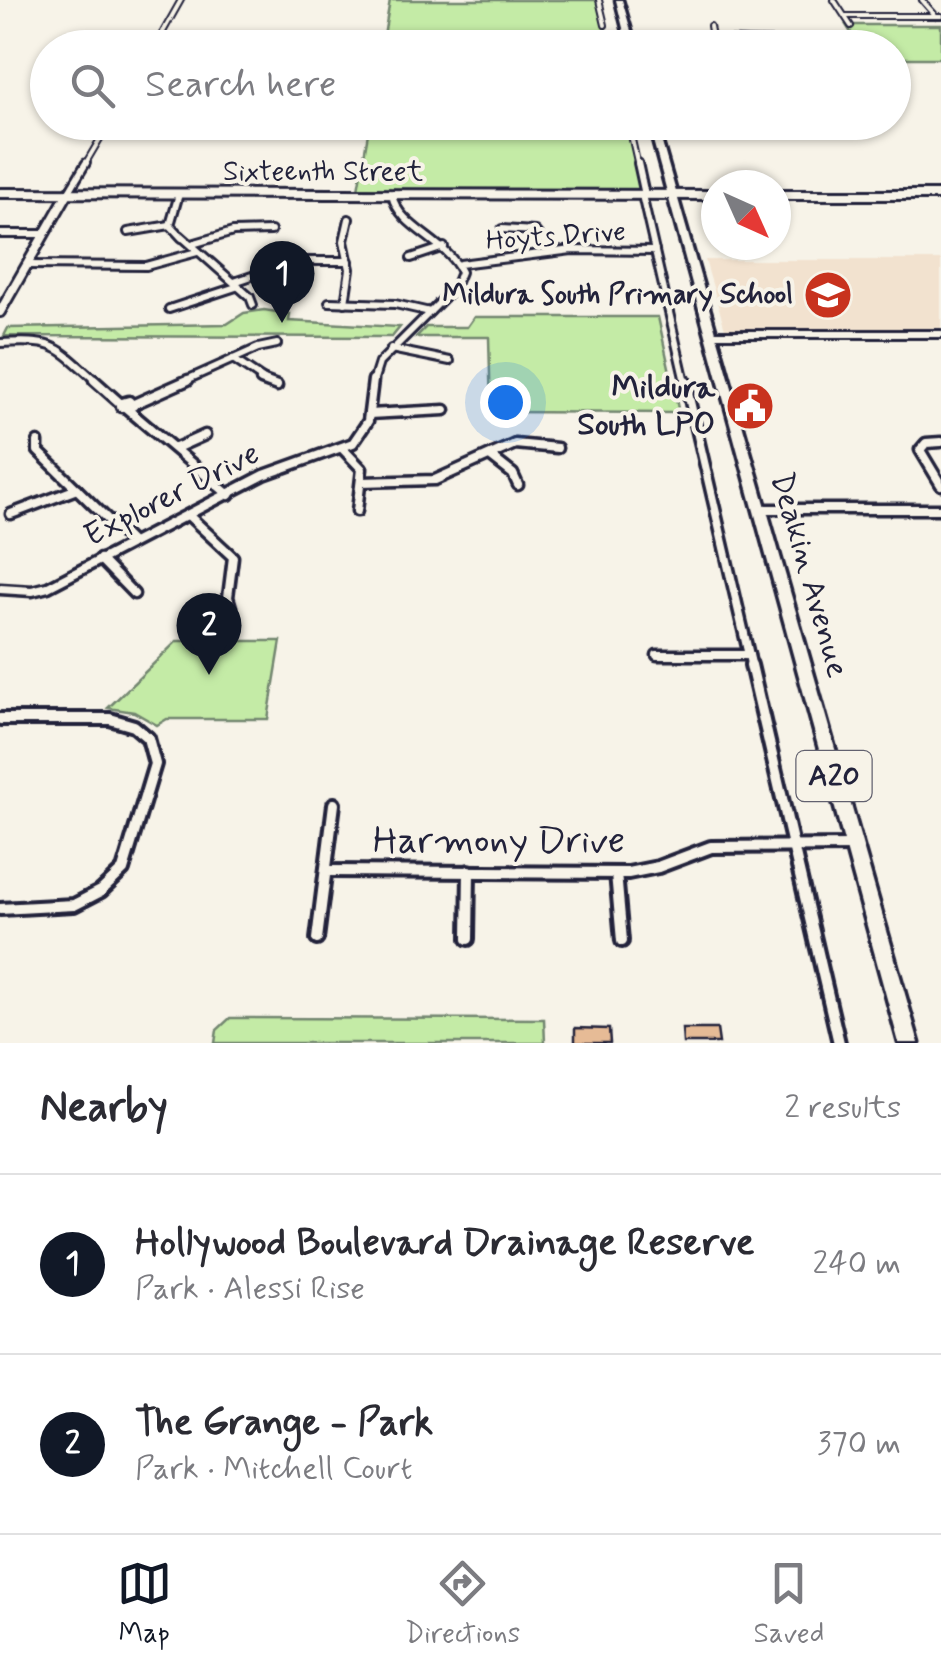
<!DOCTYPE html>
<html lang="en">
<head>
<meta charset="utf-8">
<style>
	:root { --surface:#fff; --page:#f7f7f7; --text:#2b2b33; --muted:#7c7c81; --line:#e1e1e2; --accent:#111827 }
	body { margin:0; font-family:Mynerve,sans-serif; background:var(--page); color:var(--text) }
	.compass { position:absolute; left:701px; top:170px; width:90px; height:90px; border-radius:50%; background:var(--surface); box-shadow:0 2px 8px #0004; rotate:135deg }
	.you { position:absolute; left:505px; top:402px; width:35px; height:35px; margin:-25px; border:8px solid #fff; border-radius:50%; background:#1a73e8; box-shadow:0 0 0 15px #1a73e833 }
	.badge { display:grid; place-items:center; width:65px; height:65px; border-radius:50%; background:var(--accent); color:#fff; font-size:32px; font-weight:700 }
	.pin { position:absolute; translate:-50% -82px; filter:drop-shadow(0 2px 5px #0008) }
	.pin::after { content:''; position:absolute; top:52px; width:35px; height:30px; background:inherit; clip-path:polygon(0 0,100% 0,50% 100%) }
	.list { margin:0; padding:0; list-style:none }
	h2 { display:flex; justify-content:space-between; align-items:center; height:130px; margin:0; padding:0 40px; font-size:42px }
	h2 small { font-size:32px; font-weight:400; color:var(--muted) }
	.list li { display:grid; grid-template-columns:65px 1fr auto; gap:30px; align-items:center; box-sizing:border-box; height:180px; padding:0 40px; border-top:2px solid var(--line) }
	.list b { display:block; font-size:38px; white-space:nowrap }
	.list p { margin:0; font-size:32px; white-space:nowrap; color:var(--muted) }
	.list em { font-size:32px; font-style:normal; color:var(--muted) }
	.icon { flex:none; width:55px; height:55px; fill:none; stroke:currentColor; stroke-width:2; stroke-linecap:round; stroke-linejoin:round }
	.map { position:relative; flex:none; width:941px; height:1043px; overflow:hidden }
	.search { position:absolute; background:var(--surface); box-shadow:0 2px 8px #0004; left:30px; right:30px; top:30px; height:110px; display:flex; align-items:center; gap:25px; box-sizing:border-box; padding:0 35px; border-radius:55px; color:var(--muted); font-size:38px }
	.sheet { height:490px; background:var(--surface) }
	nav { display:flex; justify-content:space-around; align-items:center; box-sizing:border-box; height:140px; border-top:2px solid var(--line); background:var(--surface); font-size:28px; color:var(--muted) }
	nav a { display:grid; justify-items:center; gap:5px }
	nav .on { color:var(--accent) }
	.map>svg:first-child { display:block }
	.built { fill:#f2e2cf }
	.green { fill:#c4eba6; stroke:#738670; stroke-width:2.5 }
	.building { fill:#e6bb96; stroke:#22223b; stroke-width:2.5 }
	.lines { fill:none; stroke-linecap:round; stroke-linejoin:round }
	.street-far3-casing { stroke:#22223b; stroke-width:8 }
	.street-far2-casing { stroke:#22223b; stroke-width:12 }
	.street-far1-casing { stroke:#22223b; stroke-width:15 }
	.street-casing { stroke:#22223b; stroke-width:18 }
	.secondary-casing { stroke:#22223b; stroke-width:14 }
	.highway-casing { stroke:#22223b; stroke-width:7 }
	.street-far3 { stroke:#f7f3e8; stroke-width:4 }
	.street-far2 { stroke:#f7f3e8; stroke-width:6 }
	.street-far1 { stroke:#f7f3e8; stroke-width:8 }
	.street { stroke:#f7f3e8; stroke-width:10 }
	.secondary { stroke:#f7f3e8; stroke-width:8 }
	.highway { fill:#f7f3e8; fill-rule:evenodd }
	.labels { text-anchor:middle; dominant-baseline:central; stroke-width:8; stroke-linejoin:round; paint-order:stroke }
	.far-street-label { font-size:28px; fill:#22223b; stroke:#f7f3e8 }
	.far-poi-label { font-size:28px; font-weight:bold; fill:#22223b; stroke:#f7f3e8; text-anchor:end }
	.shield { fill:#f7f3e8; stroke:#62616f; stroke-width:2.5 }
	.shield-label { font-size:30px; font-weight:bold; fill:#22223b }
	.poi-label { font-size:32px; font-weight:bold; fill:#22223b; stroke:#f7f3e8; text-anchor:end }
	.street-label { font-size:32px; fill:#22223b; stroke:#f7f3e8 }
	.near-street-label { font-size:38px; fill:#22223b; stroke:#f7f3e8 }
</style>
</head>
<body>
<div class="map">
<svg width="941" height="1043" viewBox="0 0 941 1043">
	<rect width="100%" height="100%" fill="#f7f3e8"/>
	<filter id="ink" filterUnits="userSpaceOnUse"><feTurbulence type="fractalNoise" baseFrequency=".01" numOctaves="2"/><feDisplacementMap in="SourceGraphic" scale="20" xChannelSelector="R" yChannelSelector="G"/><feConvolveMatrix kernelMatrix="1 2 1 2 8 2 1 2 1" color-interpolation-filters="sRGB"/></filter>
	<g filter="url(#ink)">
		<polygon class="built" points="705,260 941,260 941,330 725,329"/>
		<g class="green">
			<polygon points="390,0 599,0 610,47 382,48"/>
			<polygon points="846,25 941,25 941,58 894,58 894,48 860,47"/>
			<polygon points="370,122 628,123 645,195 357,195"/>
			<polygon points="264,310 290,314 289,321 400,327 392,337 4,336 8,328 227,324 244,313"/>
			<polygon points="474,317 658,317 679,413 491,412 489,337 416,337 426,327 467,327"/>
			<polygon points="177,641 281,641 268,719 167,719 157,725 134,712 108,708"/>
			<polygon points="230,1018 544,1019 545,1043 215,1043 217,1030"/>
		</g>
		<g class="building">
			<polygon points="494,33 508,33 511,48 447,48 448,37 495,37"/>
			<polygon points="575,1028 609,1029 610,1043 575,1043"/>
			<polygon points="682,1029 717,1029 719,1043 683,1043"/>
		</g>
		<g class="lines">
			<g class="street-far3-casing">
				<g id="street-far3">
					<polyline points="599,0 605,25"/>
					<polyline points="834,0 851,26"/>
					<polyline points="922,0 936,16"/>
					<polyline points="845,16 941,16"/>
					<polyline points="710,26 714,48"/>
					<polyline points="711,39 828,42"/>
					<polyline points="154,48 181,0"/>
					<polyline points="628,122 638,166"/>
					<polyline points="84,166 110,122"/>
				</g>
			</g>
			<g class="street-far2-casing">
				<g id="street-far2">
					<polyline points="638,163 645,195"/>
					<polyline points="68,193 86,163"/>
					<polyline points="179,194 170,225 182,238"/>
					<polyline points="642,195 685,382"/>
					<polyline points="502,229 535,231 552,252"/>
					<polyline points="128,232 170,225"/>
					<polyline points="0,234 45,234"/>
					<polyline points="180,235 250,297 253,305"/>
					<polyline points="192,244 233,232 271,231"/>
					<polyline points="411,258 444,247"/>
					<polyline points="306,261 349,261"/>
					<polyline points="460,264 572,250 655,251"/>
					<polyline points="27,265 146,266 197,252"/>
					<polyline points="234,282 297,261"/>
					<polyline points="329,302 395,304 430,312"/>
					<polyline points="345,303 350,269 344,241 349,219"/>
					<polyline points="169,309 239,286"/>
					<polyline points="711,334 941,334"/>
					<path d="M0 343C57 340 55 345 97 382"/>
					<polyline points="391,349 450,361"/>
					<polyline points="233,359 267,382"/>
					<polyline points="182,382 258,348 277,344"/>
					<path d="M373 382 379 363 455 287 461 272C446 240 399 228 392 195"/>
				</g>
			</g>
			<g class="street-far1-casing">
				<g id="street-far1">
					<polyline points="94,380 121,404"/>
					<polyline points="261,380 277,386"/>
					<polyline points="685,380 752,668"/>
					<polygon points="129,401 133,406 121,407 122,403"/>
					<polyline points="134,404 188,380"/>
					<polyline points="126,408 229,495"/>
					<polyline points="369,414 445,410"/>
					<polyline points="38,442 38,451 132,543"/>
					<polyline points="941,442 926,443 920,450 941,485"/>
					<polyline points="176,448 205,435"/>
					<polyline points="342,448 362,469 357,511"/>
					<polyline points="490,456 513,474 518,485"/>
					<polyline points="361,482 435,480 515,444 557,448"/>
					<polyline points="759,509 941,509"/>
					<polyline points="11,514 77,489"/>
					<polyline points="188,515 233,557 228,597 233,614"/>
					<polyline points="100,559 134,594"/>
					<polyline points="0,589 32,591 48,587 264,475 353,443 368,421 373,380"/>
					<polyline points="657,655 749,655"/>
				</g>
			</g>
			<g class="street-casing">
				<g id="street">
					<polyline points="751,665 839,1043"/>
					<polyline points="0,719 110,719 134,726 148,738 155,764 123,870 101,891 74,905 0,909"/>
					<polyline points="327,871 628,873 658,867 711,847 853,846"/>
					<polyline points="616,873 622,941"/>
					<polyline points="317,939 334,804"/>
					<polyline points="468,939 469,871"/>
				</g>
			</g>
			<g class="secondary-casing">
				<g id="secondary">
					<polyline points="0,193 716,195"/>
					<polyline points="776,195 941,195"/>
					<polyline points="0,312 68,193"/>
				</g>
			</g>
			<g class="highway-casing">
				<g id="highway">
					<polygon points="616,0 622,0 636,48 628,48"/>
					<polygon points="648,122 656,122 919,1043 899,1043"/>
				</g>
			</g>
			<use href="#street-far3" class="street-far3"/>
			<use href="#street-far2" class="street-far2"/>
			<use href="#street-far1" class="street-far1"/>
			<use href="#street" class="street"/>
			<use href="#secondary" class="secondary"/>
			<use href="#highway" class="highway"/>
		</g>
	</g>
	<defs>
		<g id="school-disc" transform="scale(2.5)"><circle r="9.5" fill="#c8321e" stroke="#f7f3e8"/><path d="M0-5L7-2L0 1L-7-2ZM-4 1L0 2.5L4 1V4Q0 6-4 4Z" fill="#fff"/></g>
		<g id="civic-disc" transform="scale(2.5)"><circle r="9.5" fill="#c8321e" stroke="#f7f3e8"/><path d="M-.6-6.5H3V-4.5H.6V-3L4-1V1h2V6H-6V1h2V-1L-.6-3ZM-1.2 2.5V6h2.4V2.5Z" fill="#fff"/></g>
	</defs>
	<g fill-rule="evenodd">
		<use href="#school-disc" x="828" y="295"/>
		<use href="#civic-disc" x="750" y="406"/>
	</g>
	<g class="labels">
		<g class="far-street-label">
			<text x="323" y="172">Sixteenth Street</text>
			<text transform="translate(556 237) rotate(-4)">Hoyts Drive</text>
		</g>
		<g class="far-poi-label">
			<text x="793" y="295">Mildura South Primary School</text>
		</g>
		<rect class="shield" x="796.5" y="751" width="75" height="50" rx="8"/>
		<g class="shield-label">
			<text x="834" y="776">A20</text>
		</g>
		<g class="poi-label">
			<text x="715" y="388">Mildura<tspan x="715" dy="37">South LPO</tspan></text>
		</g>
		<g class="street-label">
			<text transform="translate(172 495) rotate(-27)">Explorer Drive</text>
			<text transform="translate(809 575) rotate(74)">Deakin Avenue</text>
		</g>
		<g class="near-street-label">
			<text x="499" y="841">Harmony Drive</text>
		</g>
	</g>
</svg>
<svg class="compass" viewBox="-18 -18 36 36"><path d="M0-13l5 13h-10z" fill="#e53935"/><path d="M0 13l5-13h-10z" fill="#7c7c81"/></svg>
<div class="you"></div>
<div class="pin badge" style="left:282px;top:323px">1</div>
<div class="pin badge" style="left:209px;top:675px">2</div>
<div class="search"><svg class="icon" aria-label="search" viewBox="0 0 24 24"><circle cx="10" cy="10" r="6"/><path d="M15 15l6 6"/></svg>Search here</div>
</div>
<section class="sheet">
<h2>Nearby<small>2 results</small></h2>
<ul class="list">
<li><span class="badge">1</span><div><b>Hollywood Boulevard Drainage Reserve</b><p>Park · Alessi Rise</p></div><em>240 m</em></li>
<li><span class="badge">2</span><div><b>The Grange - Park</b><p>Park · Mitchell Court</p></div><em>370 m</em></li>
</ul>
</section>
<nav>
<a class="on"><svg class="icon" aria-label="map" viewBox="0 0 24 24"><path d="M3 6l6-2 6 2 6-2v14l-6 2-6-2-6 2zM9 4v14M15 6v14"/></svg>Map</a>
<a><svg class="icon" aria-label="directions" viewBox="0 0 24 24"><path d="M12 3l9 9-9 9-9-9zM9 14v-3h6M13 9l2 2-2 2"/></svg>Directions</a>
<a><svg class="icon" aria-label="saved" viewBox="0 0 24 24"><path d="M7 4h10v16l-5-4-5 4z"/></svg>Saved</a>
</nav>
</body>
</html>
